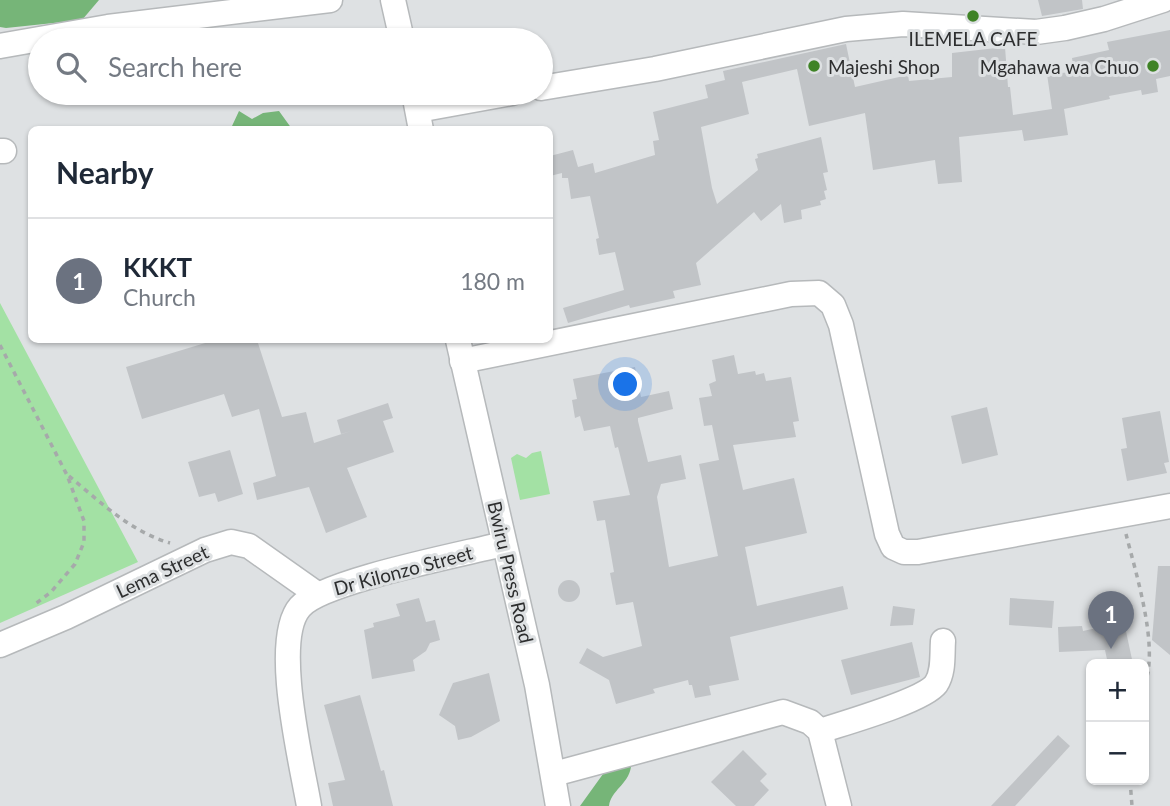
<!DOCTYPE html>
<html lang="en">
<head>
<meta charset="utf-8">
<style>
	:root { --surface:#fff; --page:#f2f2f3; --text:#1f2937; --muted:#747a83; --line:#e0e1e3; --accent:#111827 }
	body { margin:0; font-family:Lato,sans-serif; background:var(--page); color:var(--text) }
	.controls { position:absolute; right:21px; bottom:21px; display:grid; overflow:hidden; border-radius:10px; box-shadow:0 2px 5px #0004 }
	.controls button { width:63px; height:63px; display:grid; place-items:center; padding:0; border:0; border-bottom:2px solid var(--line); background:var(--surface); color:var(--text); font:35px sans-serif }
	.you { position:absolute; left:626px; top:385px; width:24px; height:24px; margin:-18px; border:5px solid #fff; border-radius:50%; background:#1a73e8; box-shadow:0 0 0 10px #1a73e833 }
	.badge { display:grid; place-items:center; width:46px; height:46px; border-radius:50%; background:var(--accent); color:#fff; font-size:23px; font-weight:700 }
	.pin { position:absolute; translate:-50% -58px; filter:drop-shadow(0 2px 4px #0008) }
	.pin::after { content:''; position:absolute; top:37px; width:24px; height:21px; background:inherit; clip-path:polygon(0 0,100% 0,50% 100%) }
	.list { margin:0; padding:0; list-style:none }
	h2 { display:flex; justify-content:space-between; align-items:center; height:91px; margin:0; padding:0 28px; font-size:30px }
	h2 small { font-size:23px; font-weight:400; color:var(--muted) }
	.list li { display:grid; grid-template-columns:46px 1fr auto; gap:21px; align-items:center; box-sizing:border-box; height:126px; padding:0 28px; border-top:2px solid var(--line) }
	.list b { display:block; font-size:26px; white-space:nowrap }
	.list p { margin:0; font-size:23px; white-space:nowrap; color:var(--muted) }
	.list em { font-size:23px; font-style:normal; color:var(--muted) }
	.icon { flex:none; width:38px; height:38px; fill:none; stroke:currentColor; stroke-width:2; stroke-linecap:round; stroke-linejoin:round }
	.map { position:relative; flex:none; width:1170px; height:806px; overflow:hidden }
	.search { position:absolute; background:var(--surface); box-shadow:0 2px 5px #0004; left:28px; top:28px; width:525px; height:77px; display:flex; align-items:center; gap:18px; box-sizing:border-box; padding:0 24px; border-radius:38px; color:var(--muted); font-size:26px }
	.panel { position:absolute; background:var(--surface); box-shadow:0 2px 5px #0004; left:28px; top:126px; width:525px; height:217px; border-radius:10px }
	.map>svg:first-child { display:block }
	.green { fill:#a3e1a4 }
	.forest { fill:#76b578 }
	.building { fill:#c1c4c7 }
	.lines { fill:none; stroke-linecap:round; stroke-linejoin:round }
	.minor-casing { stroke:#b6b9bb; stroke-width:27 }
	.path { stroke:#a6a9aa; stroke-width:3.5; stroke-dasharray:5 5; stroke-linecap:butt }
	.minor { stroke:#fff; stroke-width:24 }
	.poi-dot { fill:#3f8326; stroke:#dee1e3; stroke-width:2.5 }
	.labels { text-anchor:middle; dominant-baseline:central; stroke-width:6; stroke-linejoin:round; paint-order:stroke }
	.poi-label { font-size:19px; fill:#2d2e2f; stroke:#dee1e3 }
	.street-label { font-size:19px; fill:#2d2e2f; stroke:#dee1e3 }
</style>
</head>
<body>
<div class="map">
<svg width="1170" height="806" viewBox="0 0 1170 806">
	<rect width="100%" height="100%" fill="#dee1e3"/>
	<g class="green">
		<polygon points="0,303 138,562 0,623"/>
		<polygon points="541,451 550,494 520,500 511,458 517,454 526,458 532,453"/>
	</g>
	<g class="forest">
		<polygon points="0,0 99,0 82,20 6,28 0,27"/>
		<polygon points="239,111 252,119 263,113 279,111 292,129 235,129 232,126"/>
		<path d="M621 765 631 767C628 785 611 790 609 806H580L603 774Z"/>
	</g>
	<g class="building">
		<polygon points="1038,0 1082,0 1083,9 1042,16"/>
		<polygon points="1170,30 1170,76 1156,79 1158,92 1142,95 1141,90 1109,96 1110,99 1064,109 1068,135 1024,141 1022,130 959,137 962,182 938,184 935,160 873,170 865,113 809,126 797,69 742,82 749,114 701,127 712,188 717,204 758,170 755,159 758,158 757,154 821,137 828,172 823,173 827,190 824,191 826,199 820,201 821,205 801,210 802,219 784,223 781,204 761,221 754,212 696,263 701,285 673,291 675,298 630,308 629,305 568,323 563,308 624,290 615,252 599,255 596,239 599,238 590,196 571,199 568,178 562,178 562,173 550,176 550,156 573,150 578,167 593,163 595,173 655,155 653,141 659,140 653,112 708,98 705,85 725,80 723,71 846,44 855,87 908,75 909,81 952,77 952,53 1005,47 1008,87 1010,87 1013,115 1052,109 1047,74 1074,72 1072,58 1109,50 1107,42"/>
		<polygon points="215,340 257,340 282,417 306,412 314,443 351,431 341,434 337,420 388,403 393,418 383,421 394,452 347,468 367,517 326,533 309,487 257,500 253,483 276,476 259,409 232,417 224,394 142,419 126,367"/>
		<polygon points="734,355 738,374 755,371 756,375 764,373 766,381 791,377 799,421 793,422 796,437 733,445 743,490 794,478 807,533 745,547 757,606 843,586 848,609 730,637 739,680 709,686 711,695 695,698 692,685 689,685 688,680 653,689 655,693 616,704 609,680 579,663 587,648 603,657 642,646 633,602 616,605 610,573 614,572 605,520 597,521 593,501 630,495 618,447 615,448 610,426 584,431 580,416 575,418 572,400 577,399 573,379 635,367 641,397 669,391 673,409 638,418 638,421 648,462 681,455 686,479 661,484 657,497 669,567 718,556 699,464 719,460 712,425 704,426 699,398 712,396 709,384 716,381 712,360"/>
		<polygon points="987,407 998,455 962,464 951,416"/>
		<polygon points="1160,411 1169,462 1164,463 1167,473 1127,481 1121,449 1127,448 1122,418"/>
		<polygon points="230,450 243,494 218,502 215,493 199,497 188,462"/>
		<polygon points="1158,566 1170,566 1170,655 1152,640"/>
		<circle cx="569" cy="591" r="11"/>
		<polygon points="419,598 426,622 435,620 440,640 430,643 426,651 413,660 415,671 372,679 364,630 374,627 373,623 400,616 396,604"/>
		<polygon points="1010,598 1054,601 1052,628 1009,625"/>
		<polygon points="893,606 915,609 913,625 890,626"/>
		<polygon points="1124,622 1133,664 1108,664 1105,650 1059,652 1058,627 1082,626 1083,631"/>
		<polygon points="912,642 920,677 851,695 841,660"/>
		<polygon points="489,673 500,721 471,737 458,740 455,726 439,715 453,683"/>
		<polygon points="360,695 381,771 384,770 393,806 333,806 328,783 345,780 324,705"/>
		<polygon points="1058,735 1070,746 1015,806 991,806"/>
		<polygon points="743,750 767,774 760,781 769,790 754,806 736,806 711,782"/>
	</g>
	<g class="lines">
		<g class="minor-casing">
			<g id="minor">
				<polyline points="393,0 402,40"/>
				<polyline points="0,46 108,27 330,0"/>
				<polyline points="541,88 655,69 846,29 903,24 1036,32 1065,28 1104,19 1163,0"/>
				<polyline points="414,93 421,130"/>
				<polyline points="418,110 512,93"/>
				<polyline points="0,151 4,151"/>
				<polyline points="458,340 537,685 558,806"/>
				<polyline points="462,361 791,294 819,293 833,305 841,325 887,534 893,547 904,552 918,552 1170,506"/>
				<polyline points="0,645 66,617 205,550 231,542 249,546 317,594"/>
				<path d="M820 731C844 723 923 701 936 684 944 672 942 655 943 641"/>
				<polyline points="554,774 783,712 810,722 820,731 839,806"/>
				<path d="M309 806C302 764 271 640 300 607 322 581 464 554 503 544"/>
			</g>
		</g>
		<g class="path">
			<polyline points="0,345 67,475 84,521 84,542 75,564 51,592 34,605"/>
			<path d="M69 476C99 501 131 532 170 543"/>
			<path d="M1126 534C1136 574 1160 649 1144 686"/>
			<polyline points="1130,780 1132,806"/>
		</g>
		<use href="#minor" class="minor"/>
	</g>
	<g class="poi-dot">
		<circle cx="973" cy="16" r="7"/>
		<circle cx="814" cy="66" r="7"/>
		<circle cx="1153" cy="66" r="7"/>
	</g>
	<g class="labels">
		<g class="poi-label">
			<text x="973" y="38">ILEMELA CAFE</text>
			<text x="828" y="66" text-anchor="start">Majeshi Shop</text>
			<text x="1139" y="66" text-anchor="end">Mgahawa wa Chuo</text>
		</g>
		<g class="street-label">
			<text transform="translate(403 570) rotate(-15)">Dr Kilonzo Street</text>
			<text transform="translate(162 571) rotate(-25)">Lema Street</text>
			<text transform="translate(511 572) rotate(77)">Bwiru Press Road</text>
		</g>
	</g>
</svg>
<div class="controls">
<button>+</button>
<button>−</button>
</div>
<div class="you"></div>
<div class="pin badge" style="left:1111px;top:649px;background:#6b7280">1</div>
<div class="search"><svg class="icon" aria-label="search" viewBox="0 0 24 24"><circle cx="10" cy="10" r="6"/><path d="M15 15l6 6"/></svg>Search here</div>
<section class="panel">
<h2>Nearby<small></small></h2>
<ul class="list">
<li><span class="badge" style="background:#6b7280">1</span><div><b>KKKT</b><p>Church</p></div><em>180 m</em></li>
</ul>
</section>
</div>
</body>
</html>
